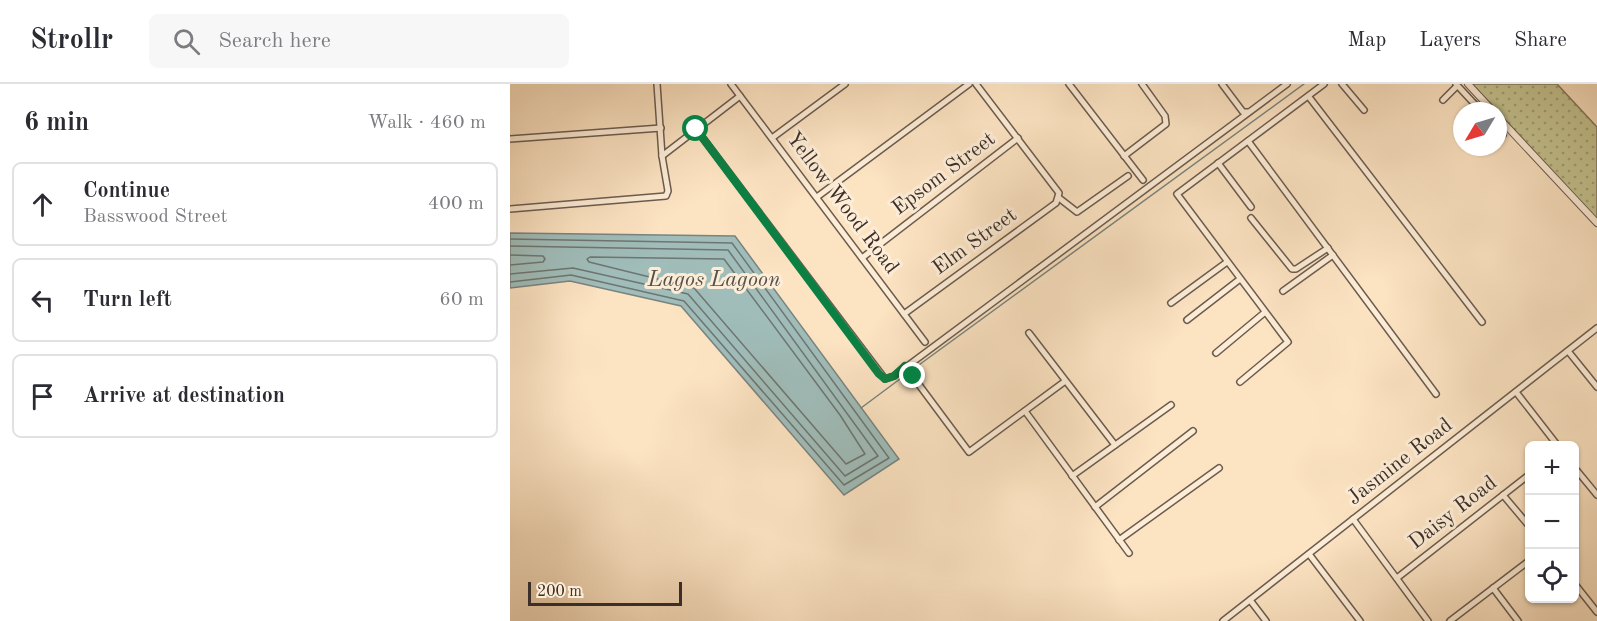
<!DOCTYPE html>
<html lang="en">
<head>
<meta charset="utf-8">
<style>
	:root { --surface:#fff; --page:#f7f7f7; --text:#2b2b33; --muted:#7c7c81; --line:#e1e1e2 }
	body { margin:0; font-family:"Old Standard TT",serif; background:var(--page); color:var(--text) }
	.controls { position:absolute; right:18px; bottom:18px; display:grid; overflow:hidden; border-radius:9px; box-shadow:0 2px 4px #0004 }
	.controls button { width:54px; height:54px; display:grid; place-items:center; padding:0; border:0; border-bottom:2px solid var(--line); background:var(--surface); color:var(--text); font:30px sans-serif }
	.compass { position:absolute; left:943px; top:18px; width:54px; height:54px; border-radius:50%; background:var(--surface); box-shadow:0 2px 4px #0004; rotate:232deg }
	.scale { position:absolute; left:18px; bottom:15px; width:154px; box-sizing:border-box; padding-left:6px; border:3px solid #3c2f29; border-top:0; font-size:16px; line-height:21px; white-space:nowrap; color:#3c2f29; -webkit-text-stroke:4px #fdedd7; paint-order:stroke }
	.stop { position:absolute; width:18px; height:18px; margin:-14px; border:4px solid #0b8043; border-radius:50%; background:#fff }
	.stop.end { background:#0b8043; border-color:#fff; box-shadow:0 2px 6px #0008 }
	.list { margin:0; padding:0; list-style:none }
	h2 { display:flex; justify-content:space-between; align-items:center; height:78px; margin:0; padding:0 24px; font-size:26px }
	h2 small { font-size:20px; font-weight:400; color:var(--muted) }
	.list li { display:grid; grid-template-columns:39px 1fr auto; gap:18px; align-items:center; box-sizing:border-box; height:84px; margin:0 12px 12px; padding:0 12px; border:2px solid var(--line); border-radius:9px }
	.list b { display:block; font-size:22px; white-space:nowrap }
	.list p { margin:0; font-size:20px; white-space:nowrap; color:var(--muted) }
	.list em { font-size:20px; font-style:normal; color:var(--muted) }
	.icon { flex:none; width:33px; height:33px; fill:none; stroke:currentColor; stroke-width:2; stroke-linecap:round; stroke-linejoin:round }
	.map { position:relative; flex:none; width:1087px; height:537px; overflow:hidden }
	header { display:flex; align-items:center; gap:36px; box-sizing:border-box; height:84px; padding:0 30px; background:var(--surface); border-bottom:2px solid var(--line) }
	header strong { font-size:28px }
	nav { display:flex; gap:33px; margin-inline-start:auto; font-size:21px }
	.search { width:420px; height:54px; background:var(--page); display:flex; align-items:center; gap:15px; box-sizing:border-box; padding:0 21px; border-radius:9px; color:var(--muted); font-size:22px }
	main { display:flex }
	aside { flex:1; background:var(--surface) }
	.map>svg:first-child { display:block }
	.grass { fill:url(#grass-dots); stroke:#80785c; stroke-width:1.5 }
	.water { fill:#a0bdba; stroke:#788480; stroke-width:1.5 }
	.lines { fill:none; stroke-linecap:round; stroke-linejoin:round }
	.shore { stroke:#6e7672; stroke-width:1.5 }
	.stream { stroke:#788480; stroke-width:1.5 }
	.minor-casing { stroke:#6c5c4f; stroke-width:8 }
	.tertiary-casing { stroke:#6c5c4f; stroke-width:8 }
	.minor { stroke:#fdedd7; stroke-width:5 }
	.tertiary { stroke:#fdedd7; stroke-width:6 }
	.route { stroke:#0b8043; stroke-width:8 }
	.labels { text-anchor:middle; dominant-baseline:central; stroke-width:6; stroke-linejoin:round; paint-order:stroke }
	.street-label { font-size:21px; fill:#3c2f29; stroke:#fdedd7 }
	.water-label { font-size:22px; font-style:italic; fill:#55524d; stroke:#fdedd7 }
</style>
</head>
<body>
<header>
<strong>Strollr</strong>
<div class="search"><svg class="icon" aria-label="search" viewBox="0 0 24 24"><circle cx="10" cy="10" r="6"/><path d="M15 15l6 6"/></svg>Search here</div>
<nav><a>Map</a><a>Layers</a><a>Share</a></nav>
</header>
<main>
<aside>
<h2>6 min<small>Walk · 460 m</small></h2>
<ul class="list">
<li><svg class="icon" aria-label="ahead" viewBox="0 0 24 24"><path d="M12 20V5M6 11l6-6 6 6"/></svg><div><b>Continue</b><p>Basswood Street</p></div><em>400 m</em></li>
<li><svg class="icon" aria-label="left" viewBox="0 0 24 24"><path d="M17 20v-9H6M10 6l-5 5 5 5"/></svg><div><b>Turn left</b></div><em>60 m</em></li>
<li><svg class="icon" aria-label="arrive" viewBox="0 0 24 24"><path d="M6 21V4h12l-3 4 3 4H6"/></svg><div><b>Arrive at destination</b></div></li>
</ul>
</aside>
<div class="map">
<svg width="1087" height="537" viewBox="0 0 1087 537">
	<defs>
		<pattern id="grass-dots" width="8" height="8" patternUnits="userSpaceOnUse" patternTransform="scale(1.5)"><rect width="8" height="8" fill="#c4c28f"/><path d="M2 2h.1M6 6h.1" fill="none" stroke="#a09e75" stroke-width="1.8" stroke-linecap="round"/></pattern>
	</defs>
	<rect width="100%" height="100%" fill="#fce3c2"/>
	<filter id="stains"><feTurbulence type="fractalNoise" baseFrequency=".00333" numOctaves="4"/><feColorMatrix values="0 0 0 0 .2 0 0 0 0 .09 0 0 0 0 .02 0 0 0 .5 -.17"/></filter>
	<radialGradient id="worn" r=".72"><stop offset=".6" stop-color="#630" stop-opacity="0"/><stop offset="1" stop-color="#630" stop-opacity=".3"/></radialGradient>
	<polygon class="grass" points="956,0 1047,0 1087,43 1087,138 988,34 988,27 982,27"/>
	<polygon class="water" points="0,149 225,152 389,375 334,411 171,222 60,197 0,204"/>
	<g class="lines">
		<g class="shore">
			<polyline points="0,155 222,159 379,374 334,401 174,217 61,191 0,198"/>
			<polyline points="0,162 218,166 368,372 335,392 178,210 63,184 0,190"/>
			<polyline points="0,171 33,172 35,175 33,178 0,181"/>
			<polygon points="80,173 214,175 330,331 355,370 336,380 184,204 79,178 77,175"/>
		</g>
		<g class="stream">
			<polyline points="402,286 794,0"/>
			<polyline points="351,324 398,289"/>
		</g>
		<g class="minor-casing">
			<g id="minor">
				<polyline points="221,0 415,258"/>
				<polyline points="559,0 633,96"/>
				<polyline points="712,0 733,28 738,28"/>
				<polyline points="832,0 854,26"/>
				<polyline points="946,0 971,27"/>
				<polyline points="799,13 972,238"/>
				<polyline points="933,16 947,2"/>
				<polyline points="186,45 375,295 384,292 777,0"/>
				<polyline points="988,46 993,51"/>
				<polyline points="262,54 335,0"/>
				<polyline points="0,55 151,44"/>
				<polyline points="738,57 926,310"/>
				<polyline points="152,72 230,12"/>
				<polyline points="614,72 656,40 655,32 632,0"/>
				<polyline points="708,79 741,123"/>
				<polyline points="307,113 459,0"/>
				<polyline points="549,114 567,128 618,92"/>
				<polyline points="0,125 156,112 158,107 152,72 147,0"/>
				<polyline points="741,134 782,185 786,185 818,164"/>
				<polyline points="352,174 508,54"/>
				<polyline points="773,207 823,171"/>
				<polyline points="661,219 717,178"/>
				<polyline points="394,230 546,119 549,109 466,0"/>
				<polyline points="677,236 730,195"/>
				<polyline points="519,249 605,361"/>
				<polyline points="1058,267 1087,303"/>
				<polyline points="706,269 754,229"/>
				<polyline points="395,282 459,368 554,298"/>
				<polyline points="730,298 778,258 667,110 814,0"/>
				<polyline points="1006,308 1048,362"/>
				<polyline points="515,327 619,469"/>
				<polyline points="1064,383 1087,411"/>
				<polyline points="562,392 661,321"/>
				<polyline points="993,411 1020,443"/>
				<polyline points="585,423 683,347"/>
				<polyline points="843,435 918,537"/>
				<polyline points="609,456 709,384"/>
				<polyline points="799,470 850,537"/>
				<polyline points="887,494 1020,390"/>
				<polyline points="1064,499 1087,528"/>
				<polyline points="983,504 1008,537"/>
				<polyline points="740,516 756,537"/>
				<polyline points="713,537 1087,244"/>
				<polyline points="940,537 1020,476"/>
			</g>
		</g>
		<g class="tertiary-casing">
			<g id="tertiary">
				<polyline points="958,0 983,27"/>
				<polyline points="988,33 1087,139"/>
			</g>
		</g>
		<use href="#minor" class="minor"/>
		<use href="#tertiary" class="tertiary"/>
	</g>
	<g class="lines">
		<polyline class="route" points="186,45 369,290 375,295 384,292 395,282 403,292"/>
	</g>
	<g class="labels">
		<g class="street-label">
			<text transform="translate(434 90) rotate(-37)">Epsom Street</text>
			<text transform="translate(332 119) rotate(53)">Yellow Wood Road</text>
			<text transform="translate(465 158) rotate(-36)">Elm Street</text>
			<text transform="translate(890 378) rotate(-38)">Jasmine Road</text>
			<text transform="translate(943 429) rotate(-38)">Daisy Road</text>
		</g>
		<g class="water-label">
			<text x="204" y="196">Lagos Lagoon</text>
		</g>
	</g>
	<rect width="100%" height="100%" filter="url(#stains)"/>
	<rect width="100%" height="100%" fill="url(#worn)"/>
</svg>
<div class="controls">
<button>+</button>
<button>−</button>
<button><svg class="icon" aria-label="locate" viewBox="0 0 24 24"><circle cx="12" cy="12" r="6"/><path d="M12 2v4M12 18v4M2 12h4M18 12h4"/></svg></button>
</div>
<svg class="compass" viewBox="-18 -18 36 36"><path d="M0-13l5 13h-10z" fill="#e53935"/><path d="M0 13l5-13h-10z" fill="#7c7c81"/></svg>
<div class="scale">200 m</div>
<div class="stop" style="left:186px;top:45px"></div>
<div class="stop end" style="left:403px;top:292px"></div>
</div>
</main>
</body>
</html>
